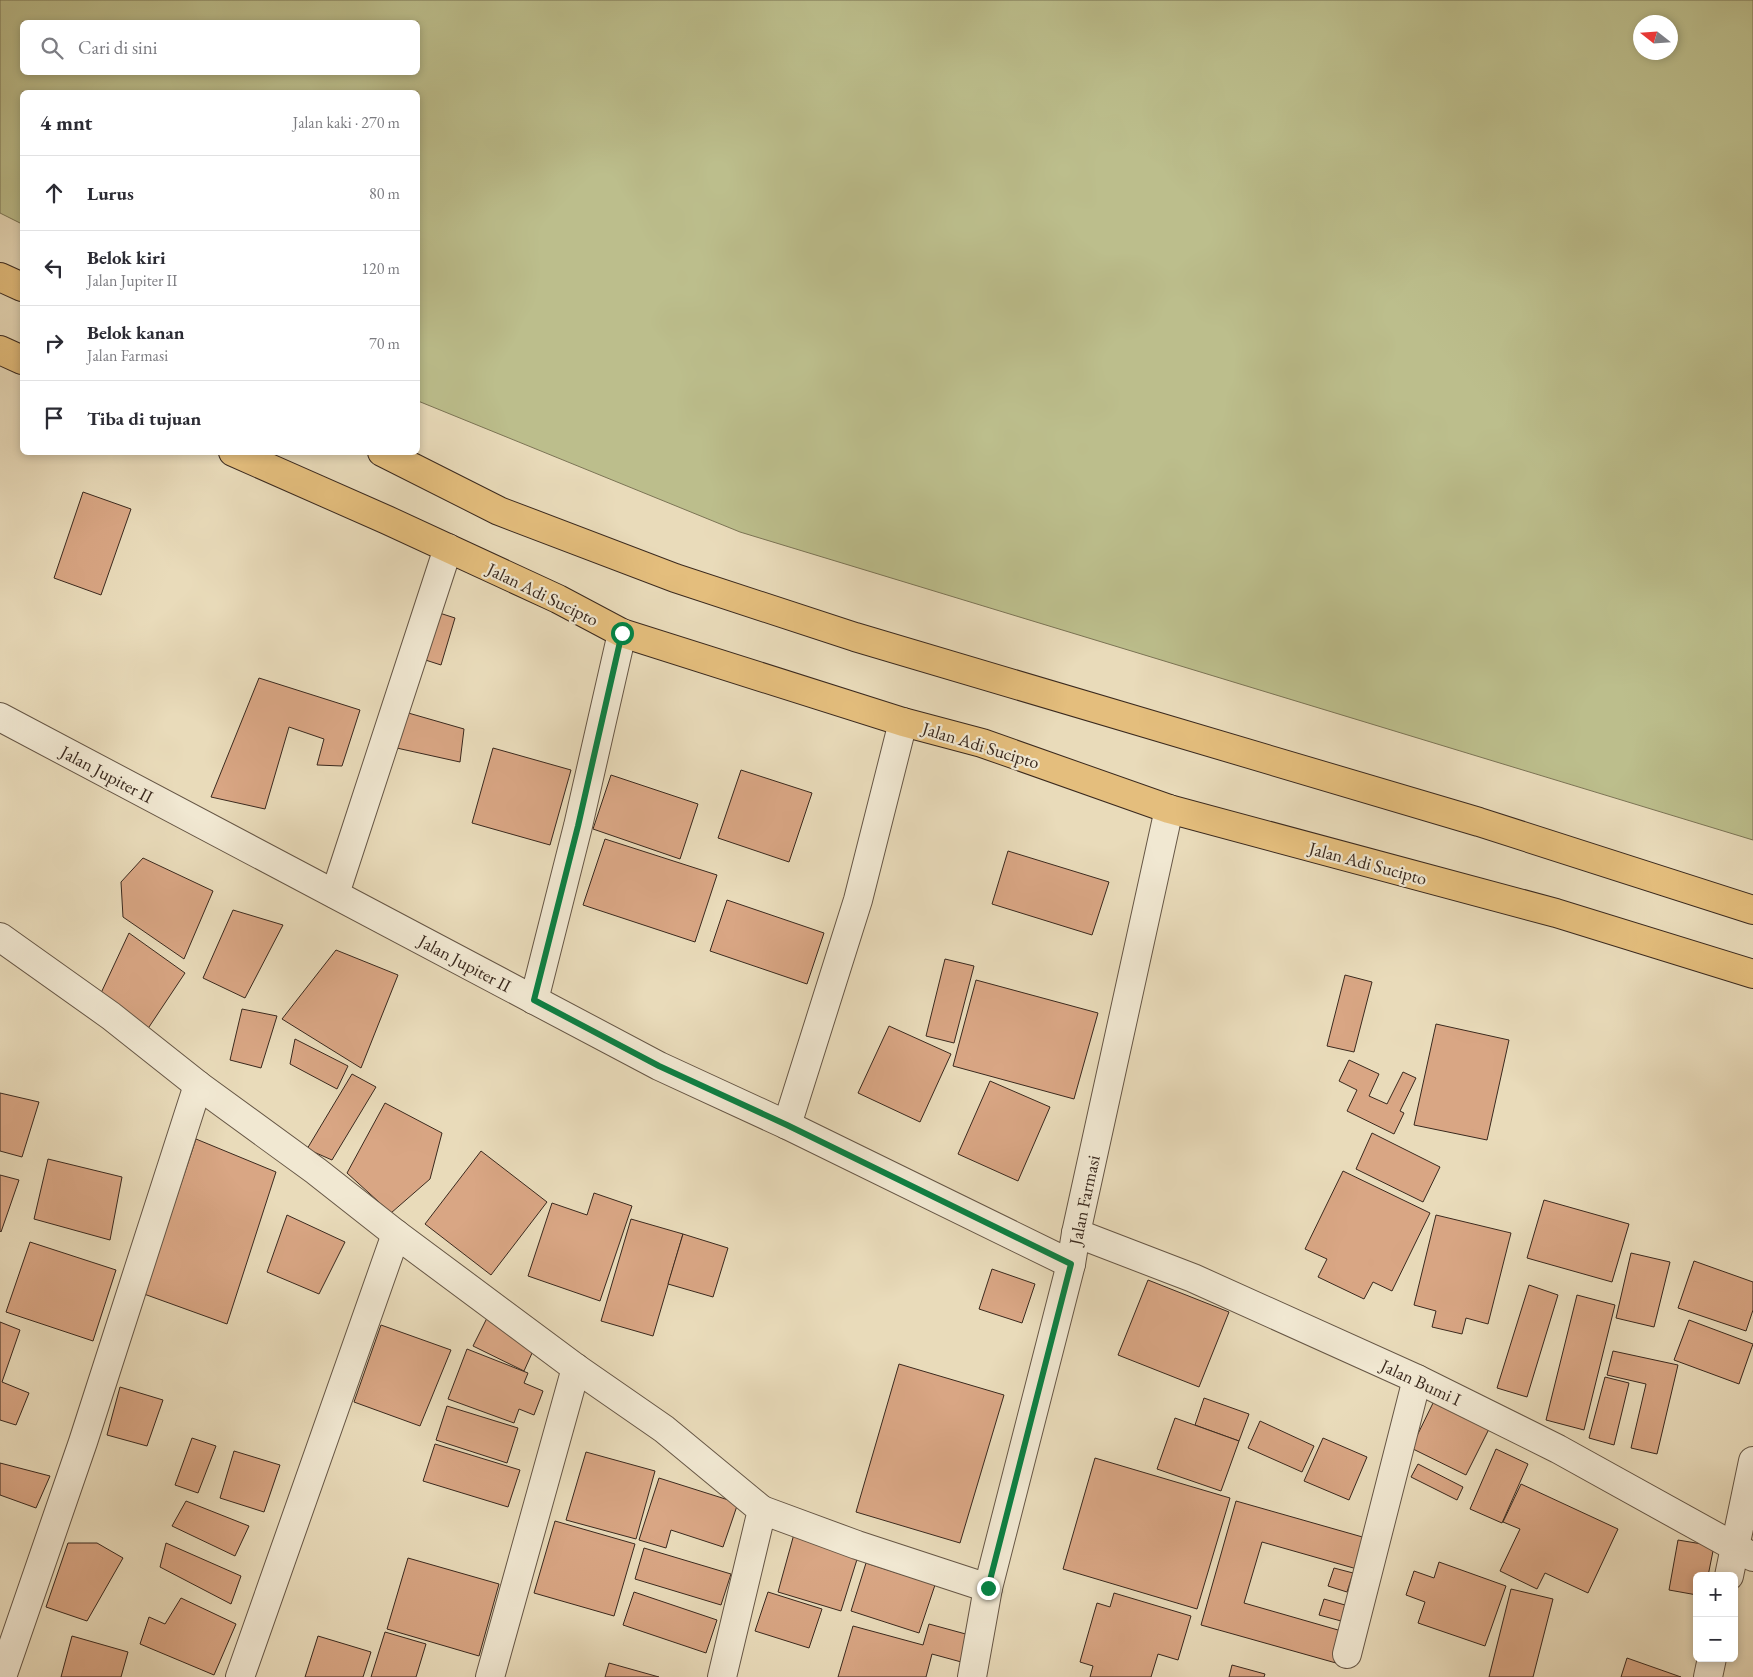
<!DOCTYPE html>
<html lang="id">
<head>
<meta charset="utf-8">
<style>
	:root { --surface:#fff; --page:#f7f7f7; --text:#2b2b33; --muted:#7c7c81; --line:#e1e1e2 }
	body { margin:0; font-family:"EB Garamond",serif; background:var(--page); color:var(--text) }
	.controls { position:absolute; right:15px; bottom:15px; display:grid; overflow:hidden; border-radius:8px; box-shadow:0 2px 8px #0003 }
	.controls button { width:45px; height:45px; display:grid; place-items:center; padding:0; border:0; border-bottom:1px solid var(--line); background:var(--surface); color:var(--text); font:25px sans-serif }
	.compass { position:absolute; left:1633px; top:15px; width:45px; height:45px; border-radius:50%; background:var(--surface); box-shadow:0 2px 8px #0003; rotate:287deg }
	.stop { position:absolute; width:15px; height:15px; margin:-11px; border:4px solid #0b8043; border-radius:50%; background:#fff }
	.stop.end { background:#0b8043; border-color:#fff; box-shadow:0 1px 5px #0008 }
	.list { margin:0; padding:0; list-style:none }
	h2 { display:flex; justify-content:space-between; align-items:center; height:65px; margin:0; padding:0 20px; font-size:21px }
	h2 small { font-size:16px; font-weight:400; color:var(--muted) }
	.list li { display:grid; grid-template-columns:32px 1fr auto; gap:15px; align-items:center; box-sizing:border-box; height:75px; padding:0 20px; border-top:1px solid var(--line) }
	.list b { display:block; font-size:19px; white-space:nowrap }
	.list p { margin:0; font-size:16px; white-space:nowrap; color:var(--muted) }
	.list em { font-size:16px; font-style:normal; color:var(--muted) }
	.icon { flex:none; width:28px; height:28px; fill:none; stroke:currentColor; stroke-width:2; stroke-linecap:round; stroke-linejoin:round }
	.map { position:relative; flex:none; width:1753px; height:1677px; overflow:hidden }
	.search { position:absolute; background:var(--surface); box-shadow:0 2px 8px #0003; left:20px; top:20px; width:400px; height:55px; display:flex; align-items:center; gap:12px; box-sizing:border-box; padding:0 18px; border-radius:8px; color:var(--muted); font-size:19px }
	.panel { position:absolute; background:var(--surface); box-shadow:0 2px 8px #0003; left:20px; top:90px; width:400px; height:365px; border-radius:8px }
	.map>svg:first-child { display:block }
	.green { fill:#bcbe8c; stroke:#7b7455; fill-rule:evenodd }
	.building { fill:#d9a684; stroke:#3a291e }
	.lines { fill:none; stroke-linecap:round; stroke-linejoin:round }
	.minor-casing { stroke:#665645; stroke-width:30 }
	.tertiary-casing { stroke:#665645; stroke-width:30 }
	.trunk-casing { stroke:#3a291e; stroke-width:30 }
	.minor { stroke:#f1e8d2; stroke-width:28 }
	.tertiary { stroke:#f1e8d2; stroke-width:28 }
	.trunk { stroke:#e4be7d; stroke-width:28 }
	.route { stroke:#0b8043; stroke-width:6 }
	.labels { text-anchor:middle; dominant-baseline:central; stroke-width:4.5; stroke-linejoin:round; paint-order:stroke }
	.street-label { font-size:18px; fill:#3a291e; stroke:#f1e8d2 }
</style>
</head>
<body>
<div class="map">
<svg width="1753" height="1677" viewBox="0 0 1753 1677">
	<rect width="100%" height="100%" fill="#e9dbba"/>
	<filter id="stains"><feTurbulence type="fractalNoise" baseFrequency=".004" numOctaves="4"/><feColorMatrix values="0 0 0 0 .2 0 0 0 0 .09 0 0 0 0 .02 0 0 0 .5 -.17"/></filter>
	<radialGradient id="worn" r=".72"><stop offset=".6" stop-color="#630" stop-opacity="0"/><stop offset="1" stop-color="#630" stop-opacity=".3"/></radialGradient>
	<path class="green" d="M0 0H1753V840L740 532 418 401V92H22V224L0 213ZM22 22H418V72H22ZM1640 22H1670V52H1640Z"/>
	<g class="building">
		<polygon points="83,492 131,509 101,595 54,578"/>
		<polygon points="427,609 455,618 441,665 413,656"/>
		<polygon points="259,678 360,710 342,766 317,765 324,739 289,727 265,809 211,797"/>
		<polygon points="384,706 464,729 460,762 374,743"/>
		<polygon points="493,748 571,770 550,845 472,823"/>
		<polygon points="741,770 812,793 789,862 718,838"/>
		<polygon points="611,775 698,804 680,859 593,829"/>
		<polygon points="605,839 717,875 695,942 583,905"/>
		<polygon points="1008,851 1109,882 1092,935 992,904"/>
		<polygon points="143,858 213,891 184,959 123,917 121,882"/>
		<polygon points="727,900 824,933 807,984 710,951"/>
		<polygon points="233,910 283,925 245,998 203,978"/>
		<polygon points="129,933 185,973 145,1033 101,993"/>
		<polygon points="336,950 398,975 361,1068 282,1019"/>
		<polygon points="945,959 974,966 954,1043 926,1036"/>
		<polygon points="1345,975 1372,982 1354,1052 1327,1046"/>
		<polygon points="976,980 1098,1013 1074,1099 953,1066"/>
		<polygon points="242,1009 277,1016 261,1068 230,1060"/>
		<polygon points="1436,1024 1509,1040 1487,1140 1414,1125"/>
		<polygon points="889,1026 951,1054 920,1122 858,1093"/>
		<polygon points="295,1039 348,1066 337,1089 290,1064"/>
		<polygon points="1349,1060 1379,1074 1369,1096 1387,1104 1403,1072 1416,1078 1400,1111 1404,1113 1394,1134 1347,1111 1357,1090 1339,1081"/>
		<polygon points="352,1074 376,1087 332,1160 307,1149"/>
		<polygon points="990,1081 1050,1107 1018,1181 958,1154"/>
		<polygon points="0,1093 39,1102 22,1157 0,1151"/>
		<polygon points="385,1103 442,1133 430,1179 391,1213 347,1173"/>
		<polygon points="1372,1133 1440,1167 1423,1202 1356,1169"/>
		<polygon points="196,1139 276,1172 227,1324 144,1294"/>
		<polygon points="481,1151 547,1202 491,1275 425,1224"/>
		<polygon points="48,1159 122,1177 110,1240 34,1219"/>
		<polygon points="1343,1171 1430,1213 1392,1291 1373,1282 1364,1299 1318,1277 1327,1259 1305,1249"/>
		<polygon points="0,1175 19,1180 1,1232 0,1231"/>
		<polygon points="594,1193 632,1206 600,1301 528,1276 552,1203 587,1215"/>
		<polygon points="1544,1200 1629,1224 1612,1282 1527,1258"/>
		<polygon points="287,1215 345,1242 319,1294 267,1272"/>
		<polygon points="1436,1215 1511,1233 1488,1324 1466,1318 1462,1334 1432,1327 1436,1311 1414,1305"/>
		<polygon points="631,1219 683,1234 653,1336 601,1321"/>
		<polygon points="683,1234 728,1248 713,1297 668,1284"/>
		<polygon points="30,1242 116,1270 93,1341 6,1312"/>
		<polygon points="1631,1253 1670,1262 1654,1327 1616,1318"/>
		<polygon points="1694,1261 1753,1282 1753,1310 1746,1331 1678,1308"/>
		<polygon points="992,1269 1035,1284 1022,1323 979,1309"/>
		<polygon points="1148,1280 1229,1312 1199,1387 1118,1355"/>
		<polygon points="1529,1285 1558,1295 1527,1397 1497,1388"/>
		<polygon points="1577,1295 1615,1305 1584,1430 1546,1420"/>
		<polygon points="487,1318 537,1342 524,1371 473,1346"/>
		<polygon points="1689,1320 1753,1344 1739,1384 1674,1360"/>
		<polygon points="0,1322 20,1330 2,1382 29,1393 16,1425 0,1420"/>
		<polygon points="381,1325 451,1350 420,1426 354,1402"/>
		<polygon points="467,1349 528,1373 524,1383 543,1391 534,1415 519,1409 514,1423 448,1399"/>
		<polygon points="1613,1351 1678,1365 1657,1454 1631,1448 1646,1384 1607,1375"/>
		<polygon points="899,1364 1004,1395 960,1543 856,1512"/>
		<polygon points="1605,1377 1629,1383 1614,1445 1589,1438"/>
		<polygon points="120,1387 163,1400 147,1446 107,1435"/>
		<polygon points="1436,1397 1491,1425 1466,1475 1411,1448"/>
		<polygon points="1204,1398 1249,1414 1239,1441 1195,1425"/>
		<polygon points="447,1406 518,1428 507,1463 436,1440"/>
		<polygon points="1175,1418 1239,1441 1221,1491 1157,1469"/>
		<polygon points="1260,1421 1314,1446 1302,1472 1248,1448"/>
		<polygon points="192,1438 216,1446 198,1493 175,1485"/>
		<polygon points="1323,1438 1367,1457 1349,1500 1304,1481"/>
		<polygon points="435,1444 520,1470 508,1507 423,1481"/>
		<polygon points="1496,1449 1528,1464 1502,1523 1470,1509"/>
		<polygon points="234,1451 280,1465 264,1512 220,1498"/>
		<polygon points="586,1452 655,1471 636,1539 566,1520"/>
		<polygon points="1095,1458 1230,1498 1197,1609 1063,1569"/>
		<polygon points="0,1463 50,1476 36,1508 0,1495"/>
		<polygon points="1418,1464 1463,1487 1457,1500 1411,1477"/>
		<polygon points="659,1478 738,1503 723,1547 671,1530 666,1548 639,1540"/>
		<polygon points="1521,1484 1618,1529 1588,1593 1545,1573 1537,1589 1500,1571 1520,1529 1503,1522"/>
		<polygon points="186,1501 249,1526 235,1556 172,1526"/>
		<polygon points="1236,1501 1366,1538 1357,1569 1262,1542 1244,1603 1345,1632 1336,1663 1201,1625"/>
		<polygon points="555,1521 635,1544 614,1616 534,1593"/>
		<polygon points="794,1534 859,1553 841,1611 778,1592"/>
		<polygon points="1678,1540 1714,1546 1708,1576 1697,1576 1697,1595 1669,1590"/>
		<polygon points="68,1543 97,1543 123,1558 87,1621 46,1607"/>
		<polygon points="166,1543 241,1576 231,1604 160,1567"/>
		<polygon points="644,1548 731,1574 721,1605 635,1579"/>
		<polygon points="408,1558 499,1584 479,1656 387,1629"/>
		<polygon points="1439,1562 1506,1586 1485,1646 1418,1623 1425,1602 1406,1595 1414,1571 1434,1578"/>
		<polygon points="866,1563 935,1585 919,1633 851,1611"/>
		<polygon points="1334,1568 1353,1573 1347,1592 1328,1586"/>
		<polygon points="1511,1589 1553,1599 1533,1677 1489,1677"/>
		<polygon points="634,1592 717,1620 706,1653 623,1625"/>
		<polygon points="768,1592 822,1609 809,1648 755,1631"/>
		<polygon points="1114,1593 1191,1616 1178,1660 1158,1654 1151,1677 1090,1677 1093,1666 1080,1662 1097,1603 1110,1607"/>
		<polygon points="181,1598 236,1624 214,1675 140,1644 149,1617 165,1624"/>
		<polygon points="1324,1599 1345,1605 1341,1621 1319,1615"/>
		<polygon points="929,1624 973,1636 965,1663 932,1654 926,1677 838,1677 853,1626 923,1645"/>
		<polygon points="385,1632 426,1644 416,1677 371,1677"/>
		<polygon points="72,1636 128,1652 121,1677 61,1677"/>
		<polygon points="318,1636 371,1652 363,1677 305,1677"/>
		<polygon points="1627,1658 1681,1677 1621,1677"/>
		<polygon points="609,1663 659,1677 605,1677"/>
		<polygon points="1232,1665 1265,1674 1264,1677 1229,1677"/>
	</g>
	<g class="lines">
		<g class="minor-casing">
			<g id="minor">
				<polyline points="0,717 659,1066 787,1125 1071,1264"/>
				<polyline points="335,894 448,548"/>
				<polyline points="0,937 111,1016 198,1085 316,1171 396,1234 576,1368 664,1429 762,1510 722,1677"/>
				<polyline points="534,1000 578,826 622,633"/>
				<polyline points="787,1125 858,900 903,722"/>
				<polyline points="1076,1233 1193,1278 1417,1379 1558,1449 1753,1557"/>
				<polyline points="762,1510 857,1545 988,1588"/>
				<polyline points="1729,1576 1753,1461"/>
				<polyline points="1347,1654 1417,1379"/>
				<polyline points="2,1677 83,1442 198,1085"/>
				<polyline points="240,1677 396,1234"/>
				<polyline points="490,1677 576,1368"/>
				<polyline points="1708,1677 1712,1658"/>
			</g>
		</g>
		<g class="tertiary-casing">
			<polyline id="tertiary" points="972,1677 988,1588 1071,1264 1076,1233 1169,809"/>
		</g>
		<g class="trunk-casing">
			<g id="trunk">
				<polyline points="0,277 22,287"/>
				<polyline points="0,350 22,360"/>
				<polyline points="233,452 387,520 558,599 622,633 903,722 982,743 1169,809 1556,913 1753,974"/>
				<polyline points="382,452 499,511 675,578 855,637 1479,822 1753,910"/>
			</g>
		</g>
		<use href="#minor" class="minor"/>
		<use href="#tertiary" class="tertiary"/>
		<use href="#trunk" class="trunk"/>
	</g>
	<g class="lines">
		<polyline class="route" points="622,633 578,826 534,1000 659,1066 787,1125 1071,1264 988,1588"/>
	</g>
	<g class="labels">
		<g class="street-label">
			<text transform="translate(543 594) rotate(26)">Jalan Adi Sucipto</text>
			<text transform="translate(981 745) rotate(17)">Jalan Adi Sucipto</text>
			<text transform="translate(107 774) rotate(28)">Jalan Jupiter II</text>
			<text transform="translate(1368 863) rotate(15)">Jalan Adi Sucipto</text>
			<text transform="translate(465 963) rotate(28)">Jalan Jupiter II</text>
			<text transform="translate(1084 1200) rotate(-78)">Jalan Farmasi</text>
			<text transform="translate(1421 1382) rotate(25)">Jalan Bumi I</text>
		</g>
	</g>
	<rect width="100%" height="100%" filter="url(#stains)"/>
	<rect width="100%" height="100%" fill="url(#worn)"/>
</svg>
<div class="controls">
<button>+</button>
<button>−</button>
</div>
<svg class="compass" viewBox="-18 -18 36 36"><path d="M0-13l5 13h-10z" fill="#e53935"/><path d="M0 13l5-13h-10z" fill="#7c7c81"/></svg>
<div class="stop" style="left:622px;top:633px"></div>
<div class="stop end" style="left:988px;top:1588px"></div>
<div class="search"><svg class="icon" aria-label="search" viewBox="0 0 24 24"><circle cx="10" cy="10" r="6"/><path d="M15 15l6 6"/></svg>Cari di sini</div>
<section class="panel">
<h2>4 mnt<small>Jalan kaki · 270 m</small></h2>
<ul class="list">
<li><svg class="icon" aria-label="ahead" viewBox="0 0 24 24"><path d="M12 20V5M6 11l6-6 6 6"/></svg><div><b>Lurus</b></div><em>80 m</em></li>
<li><svg class="icon" aria-label="left" viewBox="0 0 24 24"><path d="M17 20v-9H6M10 6l-5 5 5 5"/></svg><div><b>Belok kiri</b><p>Jalan Jupiter II</p></div><em>120 m</em></li>
<li><svg class="icon" aria-label="right" viewBox="0 0 24 24"><path d="M7 20v-9h11M14 6l5 5-5 5"/></svg><div><b>Belok kanan</b><p>Jalan Farmasi</p></div><em>70 m</em></li>
<li><svg class="icon" aria-label="arrive" viewBox="0 0 24 24"><path d="M6 21V4h12l-3 4 3 4H6"/></svg><div><b>Tiba di tujuan</b></div></li>
</ul>
</section>
</div>
</body>
</html>
